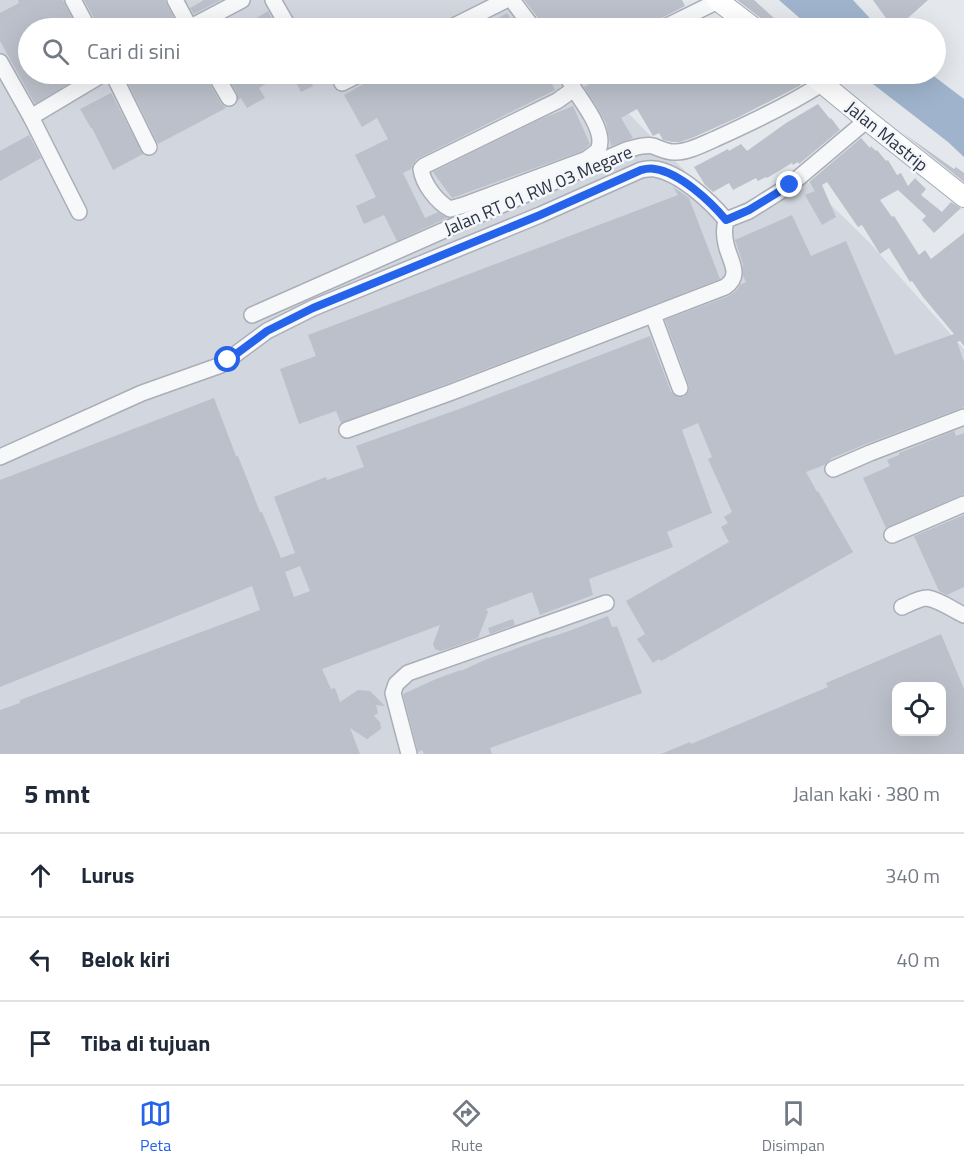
<!DOCTYPE html>
<html lang="id">
<head>
<meta charset="utf-8">
<style>
	:root { --surface:#fff; --page:#f6f6f7; --text:#1f2937; --muted:#747a83; --line:#e0e1e3; --accent:#2563eb }
	body { margin:0; font-family:"Titillium Web",sans-serif; background:var(--page); color:var(--text) }
	.controls { position:absolute; right:18px; bottom:18px; display:grid; overflow:hidden; border-radius:12px; box-shadow:0 6px 24px #0002 }
	.controls button { width:54px; height:54px; display:grid; place-items:center; padding:0; border:0; border-bottom:2px solid var(--line); background:var(--surface); color:var(--text); font:30px sans-serif }
	.stop { position:absolute; width:18px; height:18px; margin:-14px; border:4px solid #2563eb; border-radius:50%; background:#fff }
	.stop.end { background:#2563eb; border-color:#fff; box-shadow:0 2px 6px #0008 }
	.list { margin:0; padding:0; list-style:none }
	h2 { display:flex; justify-content:space-between; align-items:center; height:78px; margin:0; padding:0 24px; font-size:26px }
	h2 small { font-size:20px; font-weight:400; color:var(--muted) }
	.list li { display:grid; grid-template-columns:39px 1fr auto; gap:18px; align-items:center; box-sizing:border-box; height:84px; padding:0 24px; border-top:2px solid var(--line) }
	.list b { display:block; font-size:22px; white-space:nowrap }
	.list em { font-size:20px; font-style:normal; color:var(--muted) }
	.icon { flex:none; width:33px; height:33px; fill:none; stroke:currentColor; stroke-width:2; stroke-linecap:round; stroke-linejoin:round }
	.map { position:relative; flex:none; width:964px; height:754px; overflow:hidden }
	.search { position:absolute; background:var(--surface); box-shadow:0 6px 24px #0002; left:18px; right:18px; top:18px; height:66px; display:flex; align-items:center; gap:15px; box-sizing:border-box; padding:0 21px; border-radius:33px; color:var(--muted); font-size:22px }
	.sheet { height:330px; background:var(--surface) }
	nav { display:flex; justify-content:space-around; align-items:center; box-sizing:border-box; height:84px; border-top:2px solid var(--line); background:var(--surface); font-size:16px; color:var(--muted) }
	nav a { display:grid; justify-items:center; gap:3px }
	nav .on { color:var(--accent) }
	.map>svg:first-child { display:block }
	.built { fill:#d2d6de; fill-rule:evenodd }
	.water { fill:#9fb4cc }
	.building { fill:#bbc0ca; fill-rule:evenodd }
	.lines { fill:none; stroke-linecap:round; stroke-linejoin:round }
	.minor-casing { stroke:#a9aeb7; stroke-width:18 }
	.major-casing { stroke:#a3abb8; stroke-width:22 }
	.minor { stroke:#f7f8fa; stroke-width:15 }
	.major { stroke:#fff; stroke-width:20 }
	.route { stroke:#2563eb; stroke-width:8 }
	.labels { text-anchor:middle; dominant-baseline:central; stroke-width:5; stroke-linejoin:round; paint-order:stroke }
	.street-label { font-size:18px; fill:#2b3445; stroke:#f4f6f9 }
</style>
</head>
<body>
<div class="map">
<svg width="964" height="754" viewBox="0 0 964 754">
	<rect width="100%" height="100%" fill="#e4e7ec"/>
	<path class="built" d="M0 0H519L547 28H28V74H590L725 212 799 174 868 241 964 349V754H0ZM896 686H942V732H896Z"/>
	<g class="water">
		<polygon points="779,0 853,0 879,28 811,28"/>
		<polygon points="860,74 931,74 964,99 964,157 948,142"/>
	</g>
	<g class="building">
		<polygon points="18,0 63,0 77,28 28,28 28,74 85,74 35,104 0,41 0,13 19,3"/>
		<polygon points="84,0 165,0 179,28 98,28 97,23"/>
		<polygon points="204,0 221,0 194,14 190,8"/>
		<polygon points="524,0 682,0 685,6 658,20 655,23 653,28 543,28 541,22"/>
		<polygon points="737,0 754,0 785,28 766,28 765,23 762,19"/>
		<polygon points="873,0 928,0 909,17 893,28"/>
		<polygon points="268,11 274,22 264,28 240,28"/>
		<polygon points="507,13 517,28 482,28"/>
		<polygon points="147,74 205,74 207,79 221,103 226,108 158,144 128,83"/>
		<polygon points="226,74 282,74 259,88 265,98 247,108 241,98 238,100 237,93"/>
		<polygon points="292,74 307,74 313,86 301,92"/>
		<polygon points="381,74 547,74 555,90 417,159 412,166 411,169 403,173 425,218 438,212 447,218 397,241 384,215 364,224 356,206 376,197 355,155 388,139 377,118 362,127 344,95"/>
		<polygon points="592,74 658,74 662,80 673,74 751,74 754,79 761,74 764,74 772,83 782,74 789,74 801,85 739,117 692,138 680,142 672,142 663,140 659,133 653,136 637,109 621,118 633,138 611,146 606,123 596,105 584,87 599,79"/>
		<polygon points="111,93 143,154 113,170 92,128 91,128 80,109"/>
		<polygon points="818,104 830,119 831,118 840,130 799,164 798,162 793,165 792,163 767,178 766,177 758,181 756,178 733,190 729,183 713,192 705,185 694,167 728,149 729,151 741,144 747,151 786,123"/>
		<polygon points="573,106 590,144 582,151 452,198 433,172 541,119"/>
		<polygon points="903,133 954,169 956,167 964,173 964,182"/>
		<polygon points="29,135 41,158 0,181 0,151"/>
		<path d="M861 138 870 148 871 146 876 151 877 150 886 161 888 160 897 175 901 173 908 186 915 178 926 189 921 195 942 212 951 202 961 208 934 233 922 220 926 216 898 190 880 200 892 217 894 216 919 255 925 250 931 259 964 233V346L960 341 957 342 964 362V407L866 444 832 458 824 465 806 472 817 492 818 491 853 552 661 661 659 659 653 663 637 639 645 634 626 601 729 542 721 527 728 523 724 517 732 512 708 459 712 457 698 423 682 430 712 513 667 532 673 547 589 579 593 595 540 615 532 592 486 609 488 612 478 638 450 648 440 651 435 649 433 644 440 625 322 669 331 689 335 688 340 702 358 690 370 691 385 706 376 705 378 713 374 716 380 722 381 729 367 739 350 728 360 754H0V710L20 703V700L260 610 252 586 0 687V480L214 398 236 456H238L260 512H262L281 558 295 553 274 497 326 477 327 480 364 467 356 446 462 408 650 336 671 392 678 397H684L689 390V385L665 320 729 296 737 290 740 285 746 282 743 276V264L735 240 792 215 811 256 846 241 895 355 954 334 923 297 912 281 910 282 889 248 880 254 862 225 858 227 827 182 822 185 836 217 822 225 805 195 815 191 809 182ZM300 566 310 591 294 597 285 572Z"/>
		<polygon points="673,187 689,198 720,279 449,383 341,423 336,411 299,424 280,369 316,356 308,335 678,195"/>
		<polygon points="954,431 956,436 964,433 964,494 886,528 863,478 890,466 887,460 899,455 899,453"/>
		<polygon points="964,515 964,587 947,595 939,591 914,536"/>
		<polygon points="608,616 612,627 617,626 642,693 490,748 492,754 424,754 422,750 418,752 403,694 436,679 461,670 461,671 487,659 548,637 548,638 569,631"/>
		<polygon points="513,619 515,625 490,634 488,628"/>
		<path d="M941 634 964 689V754H661L690 742 691 744 828 687 826 683ZM897 687H942V732H897Z"/>
	</g>
	<g class="lines">
		<g class="minor-casing">
			<g id="minor">
				<polyline points="73,0 88,28"/>
				<polyline points="175,0 190,28"/>
				<polyline points="273,0 289,28"/>
				<polyline points="512,0 533,28"/>
				<polyline points="189,28 242,0"/>
				<polyline points="450,28 506,0"/>
				<polyline points="663,28 718,1"/>
				<polyline points="0,62 31,117 103,74"/>
				<polyline points="113,74 149,147"/>
				<polyline points="215,74 229,98"/>
				<path d="M566 74 574 89 557 101 424 166 421 169C423 184 437 202 450 209L464 205 587 159C590 156 596 153 598 150 607 133 583 103 574 89"/>
				<polyline points="342,83 360,74"/>
				<polyline points="31,117 79,212"/>
				<path d="M252 315 626 150C635 148 644 144 653 146 661 149 668 153 676 152 689 152 703 144 715 139 753 122 789 105 823 83"/>
				<polyline points="653,315 680,388"/>
				<path d="M347 430 452 392 725 287C743 275 729 260 726 244 724 236 724 228 726 220L749 211 790 185 867 120"/>
				<path d="M0 457 142 393 221 365 267 331 313 308 540 215 641 170C646 169 650 168 655 169 680 173 710 201 726 220"/>
				<polyline points="833,469 870,453 964,417"/>
				<polyline points="892,535 964,504"/>
				<path d="M902 607C909 604 919 598 927 598 940 600 953 610 964 615"/>
				<polyline points="409,754 393,693 396,684 408,673 606,603"/>
			</g>
		</g>
		<g class="major-casing">
			<g id="major">
				<polyline points="717,0 754,28"/>
				<polyline points="811,74 867,120 964,197"/>
			</g>
		</g>
		<use href="#minor" class="minor"/>
		<use href="#major" class="major"/>
	</g>
	<g class="lines">
		<path class="route" d="M228 360 267 331 313 308 540 215 641 170C645 169 650 168 655 169 680 173 710 201 726 220L749 210 790 185"/>
	</g>
	<g class="labels">
		<g class="street-label">
			<text transform="translate(887 136) rotate(39)">Jalan Mastrip</text>
			<text transform="translate(538 190) rotate(-23)">Jalan RT 01 RW 03 Megare</text>
		</g>
	</g>
</svg>
<div class="controls">
<button><svg class="icon" aria-label="locate" viewBox="0 0 24 24"><circle cx="12" cy="12" r="6"/><path d="M12 2v4M12 18v4M2 12h4M18 12h4"/></svg></button>
</div>
<div class="stop" style="left:228px;top:360px"></div>
<div class="stop end" style="left:790px;top:185px"></div>
<div class="search"><svg class="icon" aria-label="search" viewBox="0 0 24 24"><circle cx="10" cy="10" r="6"/><path d="M15 15l6 6"/></svg>Cari di sini</div>
</div>
<section class="sheet">
<h2>5 mnt<small>Jalan kaki · 380 m</small></h2>
<ul class="list">
<li><svg class="icon" aria-label="ahead" viewBox="0 0 24 24"><path d="M12 20V5M6 11l6-6 6 6"/></svg><div><b>Lurus</b></div><em>340 m</em></li>
<li><svg class="icon" aria-label="left" viewBox="0 0 24 24"><path d="M17 20v-9H6M10 6l-5 5 5 5"/></svg><div><b>Belok kiri</b></div><em>40 m</em></li>
<li><svg class="icon" aria-label="arrive" viewBox="0 0 24 24"><path d="M6 21V4h12l-3 4 3 4H6"/></svg><div><b>Tiba di tujuan</b></div></li>
</ul>
</section>
<nav>
<a class="on"><svg class="icon" aria-label="map" viewBox="0 0 24 24"><path d="M3 6l6-2 6 2 6-2v14l-6 2-6-2-6 2zM9 4v14M15 6v14"/></svg>Peta</a>
<a><svg class="icon" aria-label="directions" viewBox="0 0 24 24"><path d="M12 3l9 9-9 9-9-9zM9 14v-3h6M13 9l2 2-2 2"/></svg>Rute</a>
<a><svg class="icon" aria-label="saved" viewBox="0 0 24 24"><path d="M7 4h10v16l-5-4-5 4z"/></svg>Disimpan</a>
</nav>
</body>
</html>
